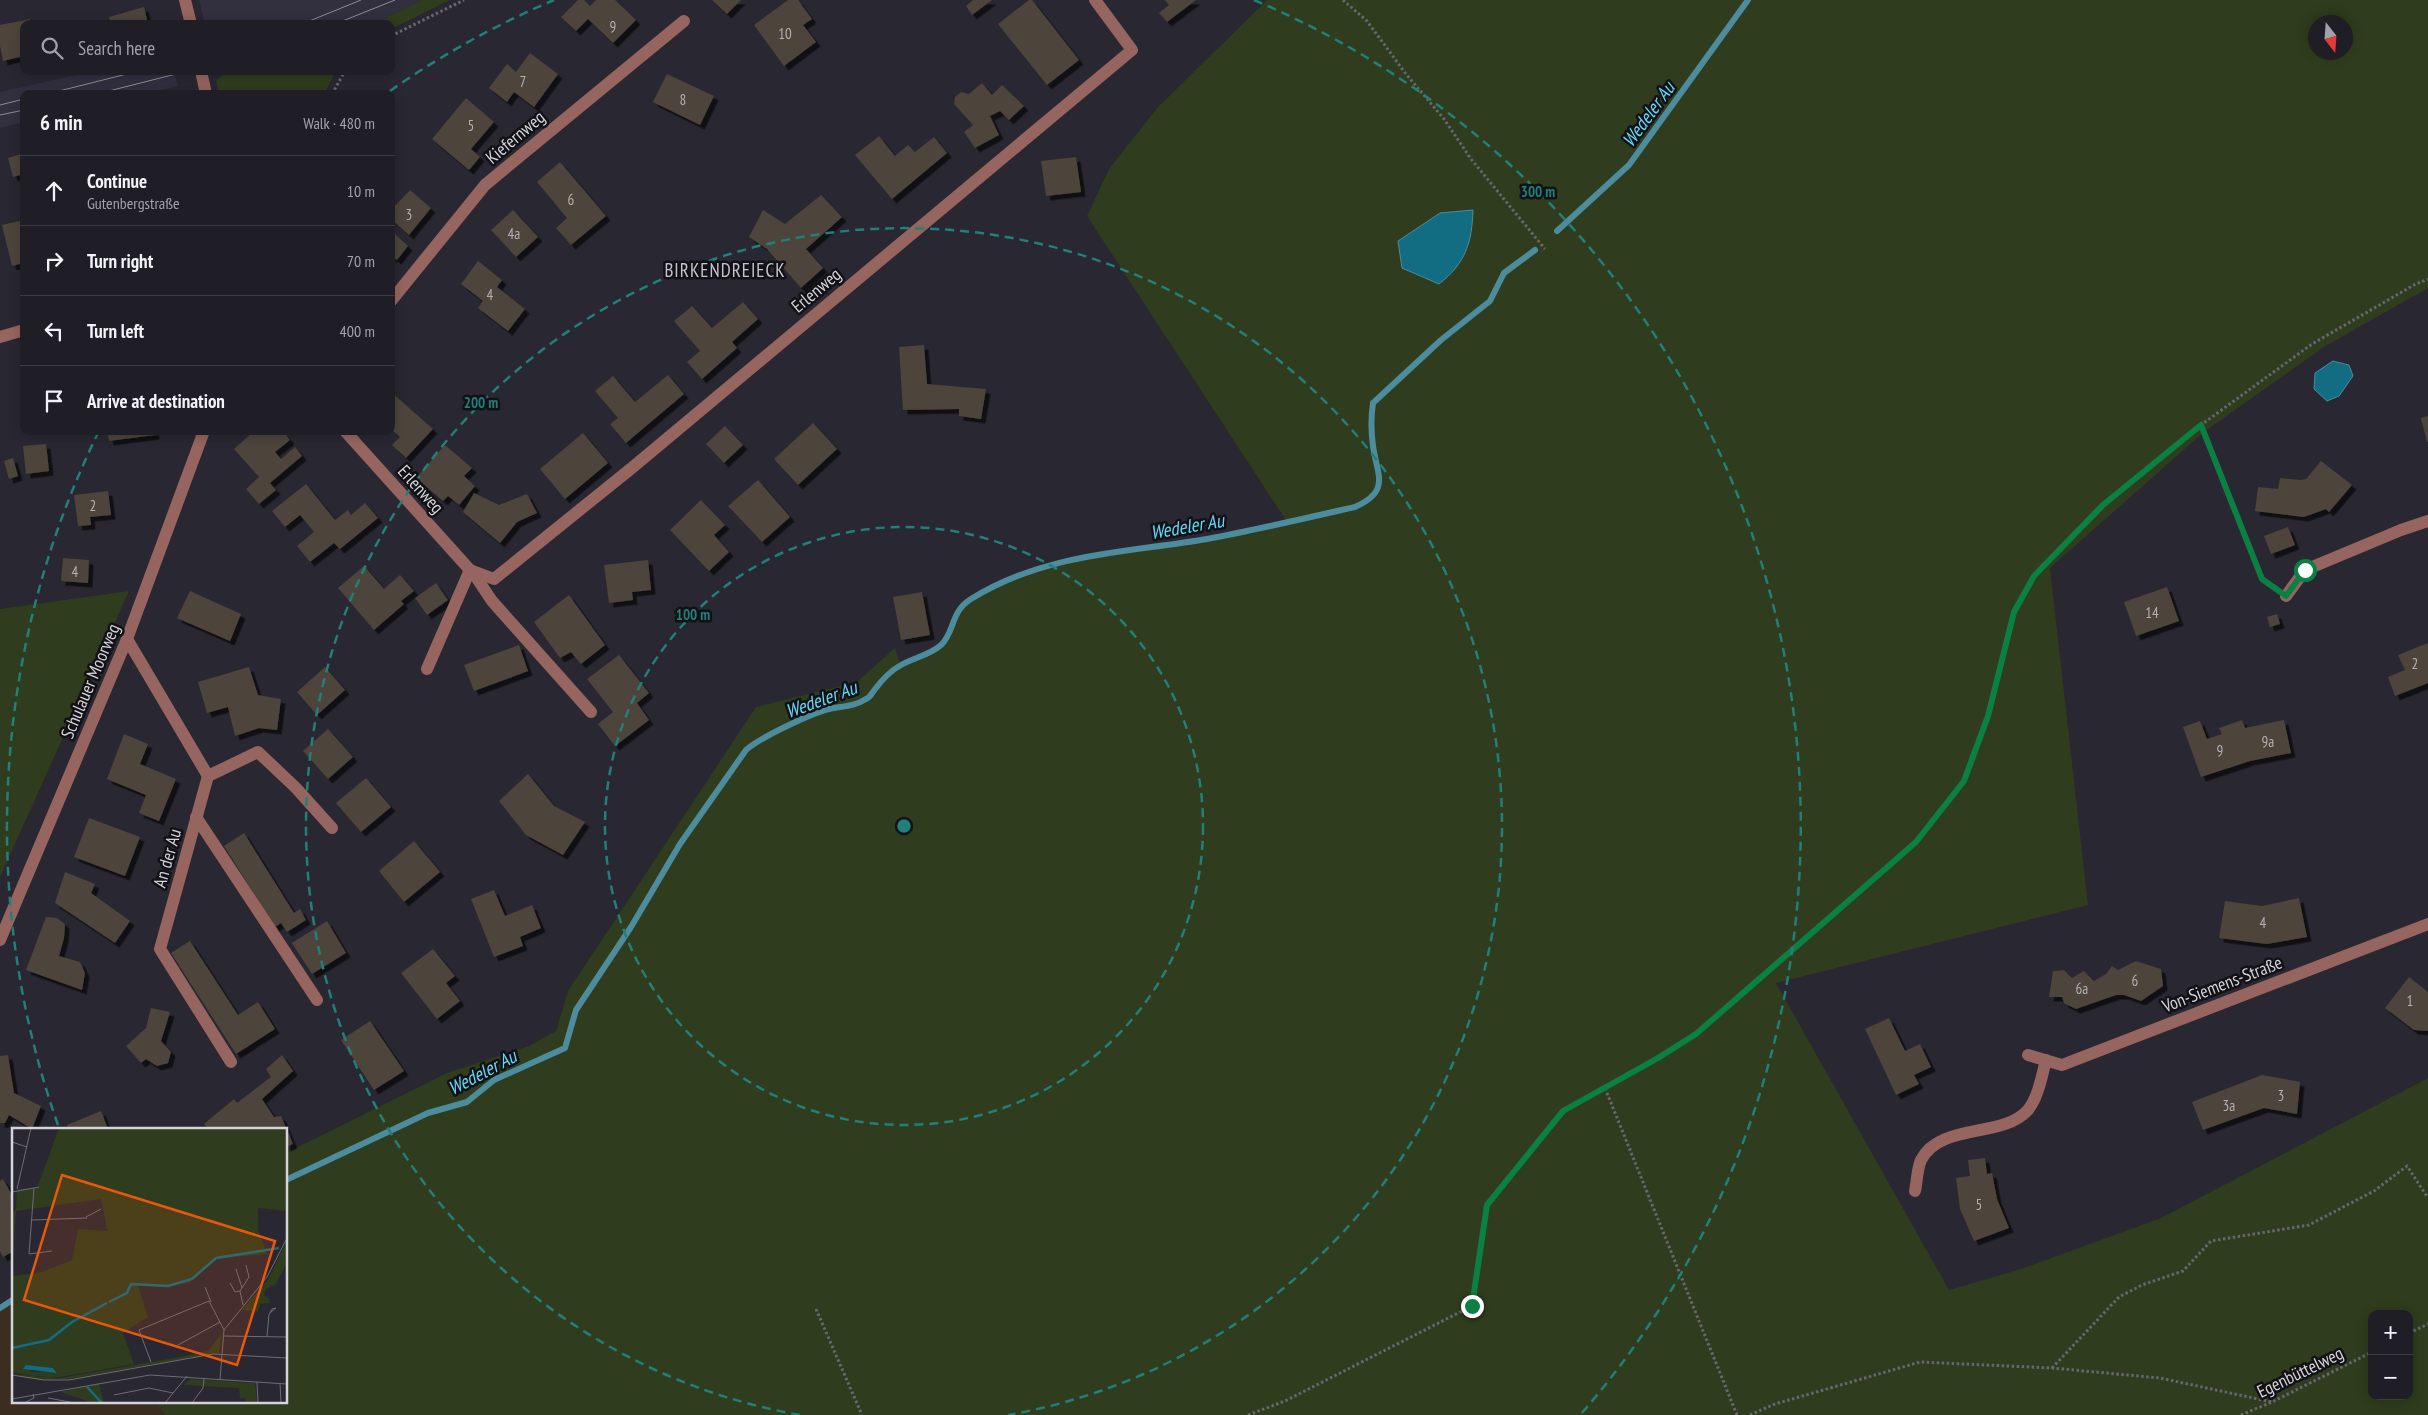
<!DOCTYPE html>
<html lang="en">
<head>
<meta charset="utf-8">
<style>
	:root { --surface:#1f1d25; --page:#2c2a32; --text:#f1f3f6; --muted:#a1a2a7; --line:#3c3b42 }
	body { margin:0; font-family:"PT Sans Narrow",sans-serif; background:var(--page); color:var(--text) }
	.controls { position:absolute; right:15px; bottom:15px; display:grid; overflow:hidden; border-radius:10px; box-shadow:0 2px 12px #0003 }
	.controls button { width:45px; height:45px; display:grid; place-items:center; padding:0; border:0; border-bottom:1px solid var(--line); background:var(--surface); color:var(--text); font:25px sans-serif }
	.compass { position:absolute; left:2308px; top:15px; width:45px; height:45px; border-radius:50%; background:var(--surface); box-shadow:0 2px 12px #0003; rotate:163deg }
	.stop { position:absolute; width:15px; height:15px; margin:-11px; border:4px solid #0b8043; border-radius:50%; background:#fff }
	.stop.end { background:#0b8043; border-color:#fff; box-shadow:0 1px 5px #0008 }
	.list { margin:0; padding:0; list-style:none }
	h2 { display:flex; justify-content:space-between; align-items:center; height:65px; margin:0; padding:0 20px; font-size:21px }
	h2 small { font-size:16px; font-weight:400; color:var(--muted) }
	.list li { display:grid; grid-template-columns:32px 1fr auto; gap:15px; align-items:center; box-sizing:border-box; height:70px; padding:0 20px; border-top:1px solid var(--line) }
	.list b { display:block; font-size:19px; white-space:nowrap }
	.list p { margin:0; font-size:16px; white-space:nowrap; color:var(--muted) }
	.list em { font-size:16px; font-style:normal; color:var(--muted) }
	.icon { flex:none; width:28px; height:28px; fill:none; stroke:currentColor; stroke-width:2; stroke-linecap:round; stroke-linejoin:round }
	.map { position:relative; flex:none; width:2428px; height:1415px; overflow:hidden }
	.search { position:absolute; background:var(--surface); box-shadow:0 2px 12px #0003; left:20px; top:20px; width:375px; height:55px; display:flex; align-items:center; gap:12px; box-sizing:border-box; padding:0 18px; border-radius:10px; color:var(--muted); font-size:19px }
	.panel { position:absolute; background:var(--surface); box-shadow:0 2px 12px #0003; left:20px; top:90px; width:375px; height:345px; border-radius:10px }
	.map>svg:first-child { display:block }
	.commercial { fill:#3b2d20 }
	.built { fill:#322f3f }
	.green { fill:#2f3c1d; fill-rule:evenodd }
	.water { fill:#126d83; stroke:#4c8c9d }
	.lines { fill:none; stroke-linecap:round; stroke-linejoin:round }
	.stream { stroke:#4c8c9d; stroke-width:6 }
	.building { fill:#4d443b; filter:url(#shadow) }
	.path { stroke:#68666f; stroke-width:3; stroke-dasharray:2.5 2.5; stroke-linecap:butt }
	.minor { stroke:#96655f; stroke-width:12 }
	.tram { stroke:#8f8d95; stroke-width:1 }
	.route { stroke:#0b8043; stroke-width:6 }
	.ring { fill:none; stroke:#237f79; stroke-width:2.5; stroke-dasharray:9 6 }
	.labels { text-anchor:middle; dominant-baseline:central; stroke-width:5; stroke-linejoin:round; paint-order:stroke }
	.number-label { font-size:15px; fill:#b3b0b3 }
	.street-label { font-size:18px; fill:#d5d4db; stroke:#121115 }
	.water-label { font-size:19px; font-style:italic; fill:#63d9fa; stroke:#121115 }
	.neighbourhood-label { font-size:19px; letter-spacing:1px; fill:#c5c3d0; stroke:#121115 }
	.inset-river { fill:none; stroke:#126d83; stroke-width:2.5 }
	.inset-road { fill:none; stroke:#6e6c75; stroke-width:1 }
	.view { fill:#e8590c; fill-opacity:0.15; stroke:#e8590c; stroke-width:2.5 }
	.inset-edge { fill:none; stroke:#d5d4db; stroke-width:2.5 }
	.centre { fill:#237f79; stroke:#121115; stroke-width:2.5 }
	.ring-label { font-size:15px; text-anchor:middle; font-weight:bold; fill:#237f79; stroke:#121115; stroke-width:5; stroke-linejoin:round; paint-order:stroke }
</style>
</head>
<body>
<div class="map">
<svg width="2428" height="1415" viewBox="0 0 2428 1415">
	<defs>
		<filter id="shadow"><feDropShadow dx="4.5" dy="4.5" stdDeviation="0" flood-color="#0009"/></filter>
	</defs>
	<rect width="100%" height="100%" fill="#292731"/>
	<polygon class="commercial" points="14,1299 14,1401 155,1401 165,1415 0,1415 0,1308"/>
	<g class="built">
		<polygon points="199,0 422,0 373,24 205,24"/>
		<polygon points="94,71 174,71 178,86 144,94 24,94 24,122 0,128 0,92"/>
	</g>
	<g class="green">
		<polygon points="422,0 450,0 391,29 391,24 373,24"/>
		<path d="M1267 0H2428V288L2324 347 2204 432 2050 568 2088 905 1776 983 1949 1290 2021 1269 2161 1218 2428 1078V1415H165L155 1401H286V1153L447 1073 529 1046 556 1031 568 991 756 707 857 682 895 648 900 665C912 659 930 654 940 645 954 633 950 612 971 599 1041 555 1125 552 1205 539 1232 535 1259 528 1287 522L1087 216 1109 169 1158 107ZM2316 22H2346V52H2316ZM2372 1314H2409V1396H2372Z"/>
		<polygon points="231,71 336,71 324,94 219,94 216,80"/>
		<polygon points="129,591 0,877 0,609"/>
	</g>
	<g class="water">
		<path d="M1473 210C1472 242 1466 263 1439 284L1402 268 1398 241 1440 213Z"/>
		<polygon points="2333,361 2349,365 2353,376 2339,396 2327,401 2314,389 2315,373"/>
	</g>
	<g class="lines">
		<g class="stream">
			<polyline points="1557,231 1629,165 1748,0"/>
			<path d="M286 1180 428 1113 467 1102 494 1080 565 1048 576 1010 631 927 680 844 746 750C761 737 815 711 834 708 846 706 855 706 866 699 871 697 872 692 876 688 882 680 892 670 901 665 913 658 930 655 941 645 955 632 950 612 971 599 1045 553 1125 553 1207 539 1256 530 1306 518 1355 507 1391 491 1377 475 1373 446 1371 432 1371 416 1373 403L1441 340 1490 301 1504 273 1535 250"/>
			<polyline points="0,1308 14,1299"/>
		</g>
	</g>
	<g class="building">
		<polygon points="578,0 584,0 590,6 596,0 615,0 636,20 613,43 588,19 576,31 561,17"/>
		<polygon points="712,0 741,0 727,14"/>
		<polygon points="788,0 798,0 812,19 803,25 816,42 784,66 754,25"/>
		<polygon points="973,0 992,0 972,15 966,6"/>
		<polygon points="1029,0 1032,0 1079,60 1047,85 998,24"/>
		<polygon points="1165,0 1196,0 1167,22 1159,13 1169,5"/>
		<polygon points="144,7 148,24 111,24 109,17"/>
		<polygon points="30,19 31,24 24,24 24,56 3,61 0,46 0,25"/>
		<polygon points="530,53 558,74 534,107 514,92 507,102 489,88 507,64 516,72"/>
		<polygon points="667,74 714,96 700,125 653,102"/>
		<polygon points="982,83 992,95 1002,85 1024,106 1009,120 1000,111 990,116 999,135 975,148 964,132 973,125 954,104 955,97 961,92 969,94"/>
		<polygon points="466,98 494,122 471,149 480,157 469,170 432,139"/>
		<polygon points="879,136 895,156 908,145 915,152 934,137 947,153 892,199 855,155"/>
		<polygon points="24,153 24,174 13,177 8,158"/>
		<polygon points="1076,157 1081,192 1046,196 1041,161"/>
		<polygon points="560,162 606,216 571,245 556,228 567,218 537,182"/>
		<polygon points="410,190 431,208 409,235 391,219 391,202 396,205"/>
		<polygon points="821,195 842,217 806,249 823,268 801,288 767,249 749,237 763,210 785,224"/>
		<polygon points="513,210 538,237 516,257 491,230"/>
		<polygon points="24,220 24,263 12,266 2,225"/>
		<polygon points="394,233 408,246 397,260 393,257 391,259 391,236"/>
		<polygon points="478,261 502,280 497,287 525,309 508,331 478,308 483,301 461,284"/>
		<polygon points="743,302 758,319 732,342 737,348 702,379 687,362 700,351 674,321 692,306 712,328"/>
		<polygon points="924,345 927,384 986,389 981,419 959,416 959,409 903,410 899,347"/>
		<polygon points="668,375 684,394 626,443 610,424 618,418 595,391 613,376 635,402"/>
		<polygon points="391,392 433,429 406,458 392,445 400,437 391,429"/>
		<polygon points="2428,416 2428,442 2427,442 2421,418"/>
		<polygon points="813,423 837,449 798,485 774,459"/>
		<polygon points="725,426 743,445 724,463 706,444"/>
		<polygon points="107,431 154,431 155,435 109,441"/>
		<polygon points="254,431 283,431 290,440 275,452 281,459 295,447 302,456 270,483 276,490 259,504 246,489 259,477 234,449"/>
		<polygon points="583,433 608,463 565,499 540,469"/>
		<polygon points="46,444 49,471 26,474 23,446"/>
		<polygon points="445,445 472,468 464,476 475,486 459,505 448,496 443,501 416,478"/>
		<polygon points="13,458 18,476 9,479 4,461"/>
		<polygon points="2321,461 2352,485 2329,512 2326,509 2304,517 2255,511 2258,487 2278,489 2280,478 2300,480 2306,479"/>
		<polygon points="758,480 790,517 762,542 728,506"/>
		<polygon points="306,484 335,520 348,510 351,515 365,503 378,518 340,549 334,543 310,562 297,546 314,532 300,515 285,527 272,511"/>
		<polygon points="108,491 111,515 90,517 91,525 78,526 74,495"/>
		<polygon points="474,493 499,505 527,494 537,513 517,522 500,543 463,512"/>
		<polygon points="701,500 725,525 714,535 729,552 709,571 670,530"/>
		<polygon points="2288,527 2295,545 2271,554 2264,536"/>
		<polygon points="63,558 89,560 88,583 61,581"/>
		<polygon points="648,560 651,590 632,592 633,600 609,603 604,565"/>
		<polygon points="364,566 384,589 400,575 414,591 401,601 404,604 374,630 338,588"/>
		<polygon points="436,583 448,600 427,615 415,598"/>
		<polygon points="2167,587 2179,621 2136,636 2124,602"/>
		<polygon points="190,591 241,614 230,641 177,618"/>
		<polygon points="922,592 930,635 901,640 893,597"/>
		<polygon points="569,595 605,645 581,664 571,652 560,658 534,622"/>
		<polygon points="2277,614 2280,624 2270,627 2267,617"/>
		<polygon points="2428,643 2428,683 2395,696 2388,677 2405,670 2398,655"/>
		<polygon points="519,645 528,671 474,691 464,665"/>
		<polygon points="619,655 649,693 637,703 649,720 615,746 598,724 613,712 587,679"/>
		<polygon points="249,667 258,695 281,699 277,730 259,728 235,736 228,707 207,713 198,682"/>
		<polygon points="325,667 345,690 317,715 297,692"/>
		<polygon points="2242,720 2245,728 2284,720 2291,753 2250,761 2201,777 2183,727 2200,721 2207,739 2222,734 2219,728"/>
		<polygon points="328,729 353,757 328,779 303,751"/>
		<polygon points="124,734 148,744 140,764 176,779 159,821 139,813 146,795 107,779"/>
		<polygon points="528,774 554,806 585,822 563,855 526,835 499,801"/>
		<polygon points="366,778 391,807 361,832 336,803"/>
		<polygon points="89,818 140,837 125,876 74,857"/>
		<polygon points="244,833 294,913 300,909 306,920 287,932 281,923 275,927 224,846"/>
		<polygon points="414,841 440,872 404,902 379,871"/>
		<polygon points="65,872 95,884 91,893 130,921 115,943 55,903"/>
		<polygon points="494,890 505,916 532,905 541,928 520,937 523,946 494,957 471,899"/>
		<polygon points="2299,898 2307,937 2267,944 2219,938 2225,901 2262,906"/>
		<polygon points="46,917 57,918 65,924 64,938 59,956 80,962 85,973 82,990 26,970"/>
		<polygon points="327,921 346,953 312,974 292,943"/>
		<polygon points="190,941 238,1015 258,1002 275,1029 236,1054 171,953"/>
		<polygon points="433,949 455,976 446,983 460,1001 437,1019 401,973"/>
		<polygon points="2136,961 2161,969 2163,986 2141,1001 2124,995 2116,995 2076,1009 2064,1003 2062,997 2049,997 2053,971 2064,970 2072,978 2084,971 2094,981 2106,974 2112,966 2118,970"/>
		<polygon points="2409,977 2428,992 2428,1031 2414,1030 2385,1008"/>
		<polygon points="151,1008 170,1012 161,1041 171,1052 168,1063 157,1066 146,1059 141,1063 126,1046 146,1028"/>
		<polygon points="1889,1018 1905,1051 1920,1044 1931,1067 1914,1075 1919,1084 1896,1095 1865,1029"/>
		<polygon points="370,1021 404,1071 374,1090 341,1040"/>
		<polygon points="8,1055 14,1093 41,1106 32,1129 9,1115 5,1123 0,1123 0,1056"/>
		<polygon points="282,1055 293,1071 262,1099 274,1117 281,1116 293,1144 286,1147 286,1129 208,1129 204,1124 234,1099 237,1103 271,1077 266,1069"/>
		<polygon points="2262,1075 2300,1082 2297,1114 2264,1108 2203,1130 2192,1102"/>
		<polygon points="101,1111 108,1129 68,1129 67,1125"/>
		<polygon points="1985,1158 1987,1174 1992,1173 1997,1199 2009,1228 1974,1241 1960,1209 1956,1178 1970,1176 1968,1160"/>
		<polygon points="3,1179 12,1195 14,1194 14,1251 3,1257 0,1251 0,1181"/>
	</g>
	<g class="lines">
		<g class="path">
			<polyline points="1343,0 1367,21 1406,74 1444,119 1471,159 1545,249"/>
			<polyline points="391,36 464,0"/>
			<polyline points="332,94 345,71"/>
			<polyline points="2201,425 2262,579 2274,588"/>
			<polyline points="816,1309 862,1415"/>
			<polyline points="2409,1333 2428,1324"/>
			<polyline points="2052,1368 2119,1297 2142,1285 2183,1271 2211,1241 2309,1225 2374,1191 2407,1166 2428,1198"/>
			<polyline points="1248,1415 1285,1401 1472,1306 1487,1205 1563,1111 1605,1088"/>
			<polyline points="1737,1415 1605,1088 1658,1059 1696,1033 1916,842 1964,781 1988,716 2015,612 2034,577 2103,505 2201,425 2312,344 2414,285 2428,279"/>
			<polyline points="1750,1415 1775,1404 1920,1362 2052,1368 2160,1378 2272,1402"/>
			<polyline points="2241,1415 2272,1402 2372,1352"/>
		</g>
		<g class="minor">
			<polyline points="185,0 191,24"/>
			<polyline points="201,71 206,94"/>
			<polyline points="391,301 485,185 684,21"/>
			<polyline points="0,337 24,330"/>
			<polyline points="345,431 470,570 494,579 633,467 1132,50 1095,0"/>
			<polyline points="472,571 492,601 591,712"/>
			<polyline points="2286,596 2305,570 2401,530 2428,521"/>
			<polyline points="127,639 208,776 258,752 296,788 332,828"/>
			<polyline points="427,669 470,570"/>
			<polyline points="208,776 160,949 231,1062"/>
			<polyline points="196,817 317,1000"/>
			<polyline points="0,940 127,639 204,431"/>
			<polyline points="2028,1055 2062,1065 2428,924"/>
			<path d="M1915 1191C1917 1182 1917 1169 1921 1160 1940 1123 2002 1138 2027 1111 2038 1099 2042 1075 2046 1060"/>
		</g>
		<g class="tram">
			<polyline points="302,24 361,0"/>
			<polyline points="335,24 395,0"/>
			<polyline points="47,94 139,71"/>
			<polyline points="97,94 188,71"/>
			<polyline points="0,105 24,99"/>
			<polyline points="0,115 24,110"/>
		</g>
	</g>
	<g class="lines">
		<polyline class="route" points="1472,1306 1487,1205 1563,1111 1658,1058 1696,1034 1916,842 1964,781 1988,716 2014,612 2034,576 2103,505 2201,425 2262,579 2286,596 2305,570"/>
	</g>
	<g class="ring">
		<circle cx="904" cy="826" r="299"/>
		<path d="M800 1415A598 598 0 1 1 1008 1415"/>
		<path d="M58 1125A897 897 0 0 1 98 433M390 91A897 897 0 0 1 554 0M1254 0A897 897 0 0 1 1581 1414"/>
	</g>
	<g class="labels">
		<g class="number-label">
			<text x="613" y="26">9</text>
			<text x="785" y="33">10</text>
			<text x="523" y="81">7</text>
			<text x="683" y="99">8</text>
			<text x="471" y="125">5</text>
			<text x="571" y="199">6</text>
			<text x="409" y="214">3</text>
			<text x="514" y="233">4a</text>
			<text x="490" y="294">4</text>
			<text x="93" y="505">2</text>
			<text x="75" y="571">4</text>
			<text x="2152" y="612">14</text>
			<text x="2415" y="663">2</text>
			<text x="2268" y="741">9a</text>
			<text x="2220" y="750">9</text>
			<text x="2263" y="922">4</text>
			<text x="2135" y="980">6</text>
			<text x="2082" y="988">6a</text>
			<text x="2410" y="1000">1</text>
			<text x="2281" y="1095">3</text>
			<text x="2229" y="1105">3a</text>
			<text x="1979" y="1204">5</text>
		</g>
		<g class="street-label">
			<text transform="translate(515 137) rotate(-40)">Kiefernweg</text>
			<text transform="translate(816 290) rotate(-40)">Erlenweg</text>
			<text transform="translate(421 489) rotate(48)">Erlenweg</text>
			<text transform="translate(90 681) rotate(-67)">Schulauer Moorweg</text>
			<text transform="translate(167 858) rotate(-74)">An der Au</text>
			<text transform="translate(2222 984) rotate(-21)">Von-Siemens-Straße</text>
			<text transform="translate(2300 1372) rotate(-26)">Egenbüttelweg</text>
		</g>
		<g class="water-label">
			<text transform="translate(1648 114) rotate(-54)">Wedeler Au</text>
			<text transform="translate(1187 526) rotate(-10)">Wedeler Au</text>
			<text transform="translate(821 699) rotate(-20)">Wedeler Au</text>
			<text transform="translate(482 1072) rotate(-28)">Wedeler Au</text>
		</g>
		<g class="neighbourhood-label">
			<text x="725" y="270">BIRKENDREIECK</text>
		</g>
	</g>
	<g transform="translate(12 1128)">
		<rect width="275" height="275" fill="#292731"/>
		<path d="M47 0H275V83L246 80V101L255 126 204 131 178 155 149 159 126 157 136 189 111 205 122 236 48 249H29L0 244V148L30 144 60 132 66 101 95 103 89 71 4 83 0 142V86L4 81 5 61 25 60ZM17 238 41 240 45 244H21L17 242ZM275 112 273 138 264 156 254 161 252 167 258 171 257 175 248 176 246 184 230 182 257 150ZM210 205 207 225 57 251H23L0 246 48 250 162 230 196 223ZM178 251 243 255 245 275H235L233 270H228L227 260 171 257ZM87 255 92 275H81L48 264Z" fill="#2f3c1d" fill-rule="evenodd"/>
		<path d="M14 237 41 240 45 245 11 241Z" fill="#126d83"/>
		<path class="inset-river" d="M97 174 115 165 119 156 156 158 180 151 204 130 267 120M0 220 37 212 60 194 95 175M75 259 90 275"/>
		<path class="inset-road" d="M0 14 15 19M22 60 17 126 40 123M5 61 19 0M0 64 27 59M74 89 89 81M20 92 75 90M224 141 230 160M218 155 223 164 228 163 231 177M193 159 199 174M228 163 237 149 234 137M212 202 255 149 275 110M211 208 275 209M255 208 257 186 258 185 260 181 264 180 258 185M166 217 208 194M139 234 127 202 197 173 212 202 208 251M0 247 32 252H57L201 226 275 230M245 254 246 275M268 255 269 275M102 267 137 260 161 265M36 270 63 275M0 271 138 247 275 256M12 275 22 270 21 266M153 275 175 248M180 275 191 260 192 250"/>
		<path class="view" d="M50 47 263 113 225 237 12 172Z"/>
		<rect width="275" height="275" class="inset-edge"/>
	</g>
	<circle cx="904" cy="826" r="8" class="centre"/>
	<g class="ring-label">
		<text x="1538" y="197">300 m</text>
		<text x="481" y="408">200 m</text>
		<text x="693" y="620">100 m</text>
	</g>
</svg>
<div class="controls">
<button>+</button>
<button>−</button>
</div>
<svg class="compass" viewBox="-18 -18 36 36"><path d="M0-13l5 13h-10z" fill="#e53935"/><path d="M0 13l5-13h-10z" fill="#a1a2a7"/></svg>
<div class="stop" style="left:2305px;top:570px"></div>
<div class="stop end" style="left:1472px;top:1306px"></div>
<div class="search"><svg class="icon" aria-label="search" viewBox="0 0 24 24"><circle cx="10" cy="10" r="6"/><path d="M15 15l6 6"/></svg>Search here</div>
<section class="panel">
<h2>6 min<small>Walk · 480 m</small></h2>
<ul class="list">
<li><svg class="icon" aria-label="ahead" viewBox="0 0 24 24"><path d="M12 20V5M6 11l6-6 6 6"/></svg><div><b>Continue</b><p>Gutenbergstraße</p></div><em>10 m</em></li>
<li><svg class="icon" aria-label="right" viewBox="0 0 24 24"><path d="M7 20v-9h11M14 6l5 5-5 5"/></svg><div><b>Turn right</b></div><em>70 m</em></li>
<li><svg class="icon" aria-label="left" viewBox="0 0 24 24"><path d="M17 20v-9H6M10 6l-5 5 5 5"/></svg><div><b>Turn left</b></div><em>400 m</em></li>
<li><svg class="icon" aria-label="arrive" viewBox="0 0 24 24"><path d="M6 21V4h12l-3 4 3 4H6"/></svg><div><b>Arrive at destination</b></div></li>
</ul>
</section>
</div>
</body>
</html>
